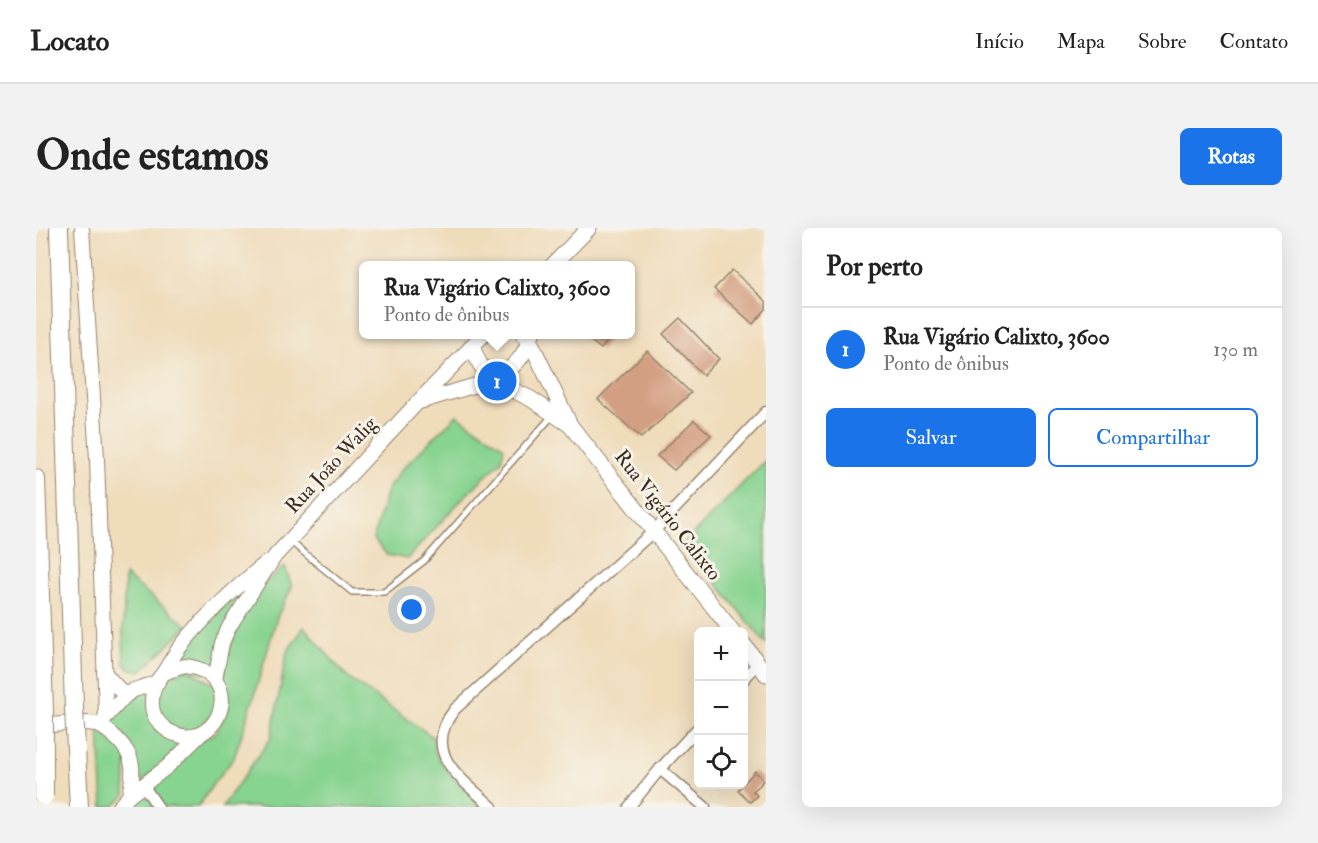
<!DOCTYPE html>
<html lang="pt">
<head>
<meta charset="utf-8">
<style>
	:root { --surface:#fff; --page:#f2f2f2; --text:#222; --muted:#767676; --line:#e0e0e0; --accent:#1a73e8 }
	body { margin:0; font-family:"IM FELL Double Pica",serif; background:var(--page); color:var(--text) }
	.controls { position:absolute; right:18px; bottom:18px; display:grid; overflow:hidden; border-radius:9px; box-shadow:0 6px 24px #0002 }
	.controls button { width:54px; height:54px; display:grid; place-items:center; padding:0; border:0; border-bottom:2px solid var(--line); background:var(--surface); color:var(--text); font:30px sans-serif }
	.you { position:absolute; left:376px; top:382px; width:21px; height:21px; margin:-15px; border:4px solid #fff; border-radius:50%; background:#1a73e8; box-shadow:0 0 0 9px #1a73e833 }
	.badge { display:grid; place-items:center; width:39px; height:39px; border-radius:50%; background:var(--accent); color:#fff; font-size:20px; font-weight:700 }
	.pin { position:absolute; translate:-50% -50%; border:3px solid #fff; box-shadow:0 2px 6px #0006 }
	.popup { position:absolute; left:323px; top:33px; width:276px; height:78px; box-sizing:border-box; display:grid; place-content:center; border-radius:9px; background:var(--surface); filter:drop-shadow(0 2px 4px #0005); font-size:20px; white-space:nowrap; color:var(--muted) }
	.popup b { font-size:22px; color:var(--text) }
	.popup::after { content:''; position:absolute; left:50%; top:100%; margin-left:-12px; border:12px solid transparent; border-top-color:var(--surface) }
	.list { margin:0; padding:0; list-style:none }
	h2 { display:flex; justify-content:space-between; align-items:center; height:78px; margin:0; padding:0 24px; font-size:26px }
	h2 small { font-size:20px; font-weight:400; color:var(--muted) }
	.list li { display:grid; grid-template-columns:39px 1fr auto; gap:18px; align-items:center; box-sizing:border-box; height:84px; padding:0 24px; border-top:2px solid var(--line) }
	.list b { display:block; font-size:22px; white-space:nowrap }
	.list p { margin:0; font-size:20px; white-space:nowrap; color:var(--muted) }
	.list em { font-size:20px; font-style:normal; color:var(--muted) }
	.actions { display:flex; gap:12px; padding:18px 24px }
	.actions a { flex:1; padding:14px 0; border:2px solid var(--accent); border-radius:9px; text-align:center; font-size:21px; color:var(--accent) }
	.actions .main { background:var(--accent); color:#fff }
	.icon { flex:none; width:33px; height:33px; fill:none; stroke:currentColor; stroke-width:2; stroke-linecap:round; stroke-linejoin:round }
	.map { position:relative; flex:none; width:730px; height:579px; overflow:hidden; border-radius:9px }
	header { display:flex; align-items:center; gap:36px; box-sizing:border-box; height:84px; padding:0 30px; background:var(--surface); border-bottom:2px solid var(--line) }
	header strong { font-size:28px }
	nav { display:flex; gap:33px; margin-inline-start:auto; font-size:21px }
	.intro { display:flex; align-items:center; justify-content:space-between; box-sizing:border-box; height:144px; padding:0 36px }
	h1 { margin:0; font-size:42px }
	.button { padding:15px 27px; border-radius:9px; background:var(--accent); color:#fff; font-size:21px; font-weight:700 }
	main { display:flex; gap:36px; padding:0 36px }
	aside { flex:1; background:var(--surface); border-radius:9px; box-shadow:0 6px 24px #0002 }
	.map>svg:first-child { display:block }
	.green { fill:#87d390; stroke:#617e57; stroke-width:1.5 }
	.building { fill:#d39f82 }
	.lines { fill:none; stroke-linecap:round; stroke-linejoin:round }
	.service-casing { stroke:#95836c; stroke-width:8 }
	.minor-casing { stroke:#95836c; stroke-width:13 }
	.tertiary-casing { stroke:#95836c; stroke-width:16 }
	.secondary-casing { stroke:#95836c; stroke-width:17 }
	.trunk-casing { stroke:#95836c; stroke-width:20 }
	.service { stroke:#fff; stroke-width:5 }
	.minor { stroke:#fff; stroke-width:10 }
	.tertiary { stroke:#fff; stroke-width:14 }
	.secondary { stroke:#fff; stroke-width:15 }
	.trunk { stroke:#fff; stroke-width:18 }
	.trunk-bridge-casing { stroke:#95836c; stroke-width:20; stroke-linecap:butt }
	.trunk-bridge { stroke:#fff; stroke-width:18 }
	.labels { text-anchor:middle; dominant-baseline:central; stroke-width:6; stroke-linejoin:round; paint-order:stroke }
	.street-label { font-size:20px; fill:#3b2a1e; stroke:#f7f3e8 }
</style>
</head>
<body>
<header>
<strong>Locato</strong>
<nav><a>Início</a><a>Mapa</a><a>Sobre</a><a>Contato</a></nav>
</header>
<div class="intro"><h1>Onde estamos</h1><a class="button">Rotas</a></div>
<main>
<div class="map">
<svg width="730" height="579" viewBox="0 0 730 579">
	<rect width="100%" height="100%" fill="#f7f3e8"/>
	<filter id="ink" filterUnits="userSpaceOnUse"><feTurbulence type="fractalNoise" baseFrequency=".0167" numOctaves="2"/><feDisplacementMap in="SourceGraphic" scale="12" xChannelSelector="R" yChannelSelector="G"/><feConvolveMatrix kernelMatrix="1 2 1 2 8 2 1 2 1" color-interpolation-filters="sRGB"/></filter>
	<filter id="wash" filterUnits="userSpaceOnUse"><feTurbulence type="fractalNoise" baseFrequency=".008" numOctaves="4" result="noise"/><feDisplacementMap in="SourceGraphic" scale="24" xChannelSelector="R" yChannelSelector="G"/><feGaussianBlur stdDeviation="1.35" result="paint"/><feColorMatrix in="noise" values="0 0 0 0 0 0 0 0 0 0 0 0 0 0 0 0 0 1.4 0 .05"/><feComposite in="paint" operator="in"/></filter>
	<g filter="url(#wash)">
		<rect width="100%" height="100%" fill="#efdcbb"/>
		<g class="green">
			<polygon points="421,187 468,219 465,233 428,269 371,331 351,327 337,311 351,262 365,242"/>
			<polygon points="730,232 730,416 648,315"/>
			<polygon points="249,338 256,359 241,389 218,469 198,530 177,556 162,579 97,579 97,575 161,514 180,505 193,479 186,442 213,369"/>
			<polygon points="89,347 152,398 105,443 94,441 88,435 87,403"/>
			<polygon points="213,353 176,446 134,440 148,420"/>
			<polygon points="268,399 311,449 398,510 399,525 413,544 446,579 186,579 235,510 251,424"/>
			<polygon points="152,442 178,456 182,481 160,504 135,501 123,487 121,462 129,449"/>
			<polygon points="115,460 115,483 154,512 98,561 102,549 68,497 99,467"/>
			<polygon points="63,503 91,525 89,568 78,578 67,579"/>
		</g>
		<g id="blocks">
			<g class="building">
				<polygon points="696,42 730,73 730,81 717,96 678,61"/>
				<polygon points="644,90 683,131 667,147 627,106"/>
				<polygon points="546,106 577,106 565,121"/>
				<polygon points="611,123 655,165 605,210 562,171"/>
				<polygon points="658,192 675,207 638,242 621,228"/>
				<polygon points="719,543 727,552 724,557 717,563 721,568 714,574 702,562"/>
			</g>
		</g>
	</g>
	<g filter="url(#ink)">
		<use href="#blocks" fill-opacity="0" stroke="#95836c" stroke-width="1.5"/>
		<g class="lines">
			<g class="service-casing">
				<polyline id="service" points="255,314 316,364 348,364 388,333 517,187"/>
			</g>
			<g class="minor-casing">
				<g id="minor">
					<polyline points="708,451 722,435"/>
					<polyline points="624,541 669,579"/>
					<polyline points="107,557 122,579"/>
					<path d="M456 579C425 550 384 525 419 481L618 303 730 184"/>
					<polyline points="593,579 624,541 662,500"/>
				</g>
			</g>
			<g class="tertiary-casing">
				<g id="tertiary">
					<polyline points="46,0 61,231 70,488"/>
					<polyline points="383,174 457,152"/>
					<path d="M149 438C212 445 184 523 139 506 130 503 124 497 119 489 113 477 116 455 127 446 133 442 142 440 149 438Z"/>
					<polyline points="68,444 89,468"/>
					<path d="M126 447C132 438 137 428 144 419 169 388 199 360 230 335"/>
					<polyline points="179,452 186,415 193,399 239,328 381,175 436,118"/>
					<polyline points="68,491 89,468 98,462 122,454"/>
					<path d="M0 499C18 497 45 492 62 497 69 500 76 506 81 511 100 529 98 545 93 568"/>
					<polyline points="83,579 93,568 131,539 164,507"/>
				</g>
			</g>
			<g class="secondary-casing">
				<g id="secondary">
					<polyline points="516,38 553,0"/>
					<path d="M448 106 436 118C442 134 445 140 457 152L495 171 534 197"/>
					<polyline points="487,106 494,113 534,197 697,404"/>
					<path d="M457 152C478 140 488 130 496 106"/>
					<polyline points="708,417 730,446"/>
				</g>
			</g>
			<g class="trunk-casing">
				<g id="trunk">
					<polyline points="23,0 38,481"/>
					<polyline points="0,251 8,482"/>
				</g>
			</g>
			<use href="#service" class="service"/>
			<use href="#minor" class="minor"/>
			<use href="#tertiary" class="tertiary"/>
			<use href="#secondary" class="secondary"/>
			<use href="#trunk" class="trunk"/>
			<g class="trunk-bridge-casing">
				<g id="trunk-bridge">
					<polyline points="38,481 43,579"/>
					<polyline points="8,568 8,482"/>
				</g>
			</g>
			<use href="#trunk-bridge" class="trunk-bridge"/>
		</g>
	</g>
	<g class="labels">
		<g class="street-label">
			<text transform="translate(295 237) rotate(-47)">Rua João Walig</text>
			<text transform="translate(632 287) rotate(52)">Rua Vigário Calixto</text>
		</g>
	</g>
</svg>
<div class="controls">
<button>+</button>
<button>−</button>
<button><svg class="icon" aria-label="locate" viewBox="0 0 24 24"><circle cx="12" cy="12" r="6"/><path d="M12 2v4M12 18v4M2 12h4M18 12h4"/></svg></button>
</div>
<div class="you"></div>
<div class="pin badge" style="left:461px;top:153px">1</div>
<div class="popup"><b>Rua Vigário Calixto, 3600</b>Ponto de ônibus</div>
</div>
<aside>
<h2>Por perto<small></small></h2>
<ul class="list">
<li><span class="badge">1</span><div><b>Rua Vigário Calixto, 3600</b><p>Ponto de ônibus</p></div><em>130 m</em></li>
</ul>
<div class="actions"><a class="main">Salvar</a><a>Compartilhar</a></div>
</aside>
</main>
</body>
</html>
